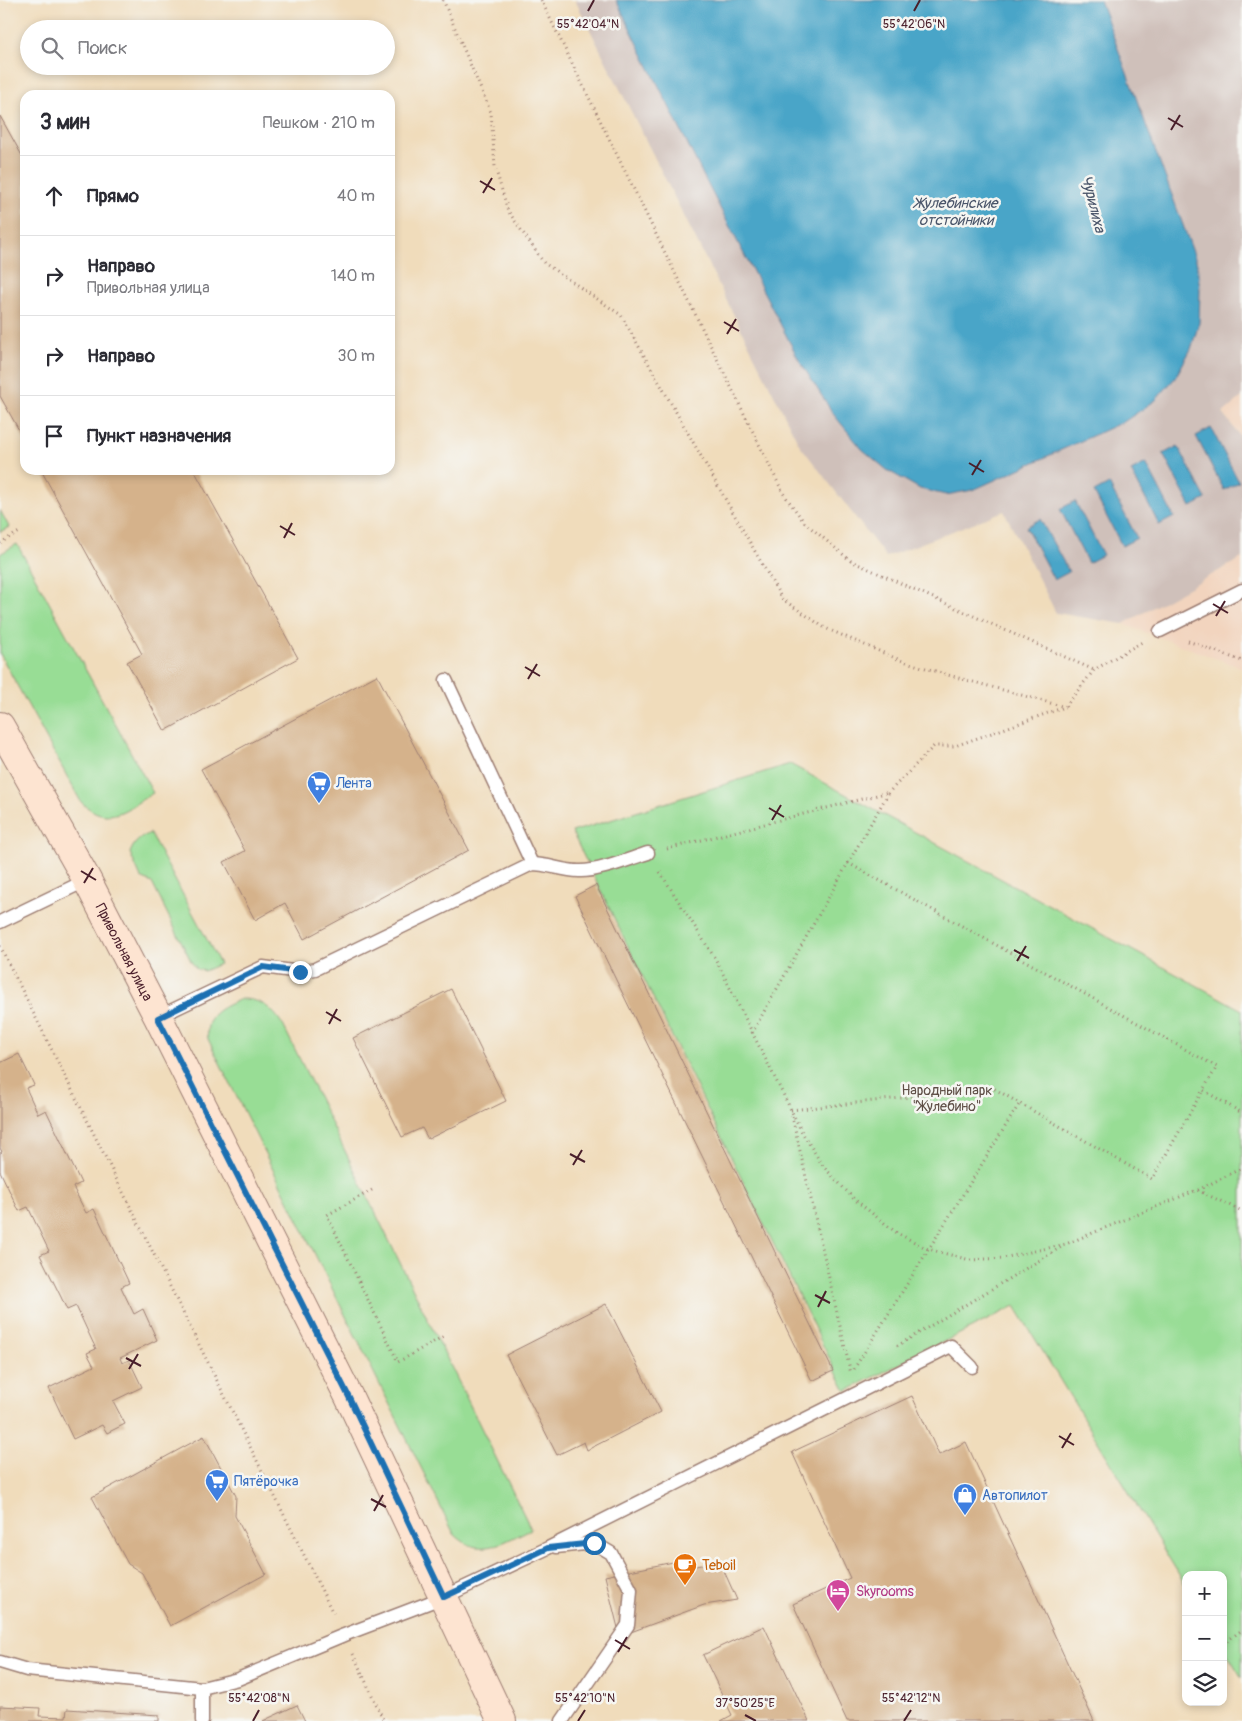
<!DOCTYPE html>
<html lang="ru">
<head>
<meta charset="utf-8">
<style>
	:root { --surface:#fff; --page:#f2f2f3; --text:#2b2b33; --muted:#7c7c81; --line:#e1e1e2 }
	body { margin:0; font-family:Pangolin,sans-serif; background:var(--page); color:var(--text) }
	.controls { position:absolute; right:15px; bottom:15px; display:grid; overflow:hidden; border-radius:10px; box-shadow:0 2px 8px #0003 }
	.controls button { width:45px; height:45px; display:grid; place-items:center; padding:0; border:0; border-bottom:1px solid var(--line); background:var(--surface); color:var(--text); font:25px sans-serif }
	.stop { position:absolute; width:15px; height:15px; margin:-11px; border:4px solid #1f6fb2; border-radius:50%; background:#fff }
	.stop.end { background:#1f6fb2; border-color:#fff; box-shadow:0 1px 5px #0008 }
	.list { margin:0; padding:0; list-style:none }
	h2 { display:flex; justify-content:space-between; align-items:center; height:65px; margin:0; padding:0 20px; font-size:21px }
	h2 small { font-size:16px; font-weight:400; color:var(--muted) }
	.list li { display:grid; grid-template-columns:32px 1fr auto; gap:15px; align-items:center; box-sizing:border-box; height:80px; padding:0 20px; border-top:1px solid var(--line) }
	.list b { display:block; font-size:19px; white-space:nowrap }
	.list p { margin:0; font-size:16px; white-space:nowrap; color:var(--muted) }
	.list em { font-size:16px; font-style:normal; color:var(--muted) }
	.icon { flex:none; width:28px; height:28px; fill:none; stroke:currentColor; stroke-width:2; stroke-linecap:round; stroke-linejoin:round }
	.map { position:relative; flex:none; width:1242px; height:1721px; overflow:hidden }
	.search { position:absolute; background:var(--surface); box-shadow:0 2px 8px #0003; left:20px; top:20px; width:375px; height:55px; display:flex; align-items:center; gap:12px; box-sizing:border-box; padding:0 18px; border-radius:28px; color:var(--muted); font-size:19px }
	.panel { position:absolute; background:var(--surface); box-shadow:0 2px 8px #0003; left:20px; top:90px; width:375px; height:385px; border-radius:15px }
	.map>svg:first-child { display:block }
	.built { fill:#f2d4be }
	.industrial { fill:#cfc0ba }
	.green { fill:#98dd95; stroke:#717e60 }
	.water { fill:#4aa5c8; stroke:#4a627a }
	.building { fill:#d5b28b }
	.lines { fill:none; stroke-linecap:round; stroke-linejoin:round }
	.service-casing { stroke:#9d7e73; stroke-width:15 }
	.secondary-casing { stroke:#9d7e73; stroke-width:30 }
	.path { stroke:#9d7e73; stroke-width:3; stroke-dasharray:1 4; stroke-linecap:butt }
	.service { stroke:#fff; stroke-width:12 }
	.secondary { stroke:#fde4d1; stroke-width:28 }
	.route { stroke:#1f6fb2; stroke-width:6 }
	.ticks { fill:none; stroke:#4a1f2b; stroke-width:2 }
	.labels { text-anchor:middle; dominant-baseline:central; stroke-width:5; stroke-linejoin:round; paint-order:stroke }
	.shop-label { font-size:14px; fill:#366cbe; stroke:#f6f6f2; text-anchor:start }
	.street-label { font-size:14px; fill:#4a1f2b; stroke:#f6f6f2 }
	.park-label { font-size:14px; fill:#5e4e46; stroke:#f6f6f2 }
	.food-label { font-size:14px; fill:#c56008; stroke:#f6f6f2; text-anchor:start }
	.hotel-label { font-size:14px; fill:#b23c85; stroke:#f6f6f2; text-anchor:start }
	.water-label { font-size:15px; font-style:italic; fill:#4a556a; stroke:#f6f6f2 }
	.ticks-label { font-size:12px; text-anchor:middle; fill:#4a1f2b; stroke:#f6f6f2; stroke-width:5; stroke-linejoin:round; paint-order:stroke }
</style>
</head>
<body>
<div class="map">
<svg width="1242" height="1721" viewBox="0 0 1242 1721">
	<rect width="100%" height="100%" fill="#f6f6f2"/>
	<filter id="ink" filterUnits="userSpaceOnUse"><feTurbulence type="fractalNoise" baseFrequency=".02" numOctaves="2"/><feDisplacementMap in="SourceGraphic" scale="10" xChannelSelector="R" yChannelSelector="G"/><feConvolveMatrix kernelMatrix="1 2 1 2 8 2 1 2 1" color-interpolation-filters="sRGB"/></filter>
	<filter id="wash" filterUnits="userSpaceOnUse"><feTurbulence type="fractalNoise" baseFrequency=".0096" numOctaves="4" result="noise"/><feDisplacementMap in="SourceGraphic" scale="20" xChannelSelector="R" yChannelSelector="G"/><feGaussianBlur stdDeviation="1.12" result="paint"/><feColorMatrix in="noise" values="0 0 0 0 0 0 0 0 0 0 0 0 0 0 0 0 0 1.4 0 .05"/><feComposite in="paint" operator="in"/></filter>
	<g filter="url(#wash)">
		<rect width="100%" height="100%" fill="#f0dcbb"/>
		<g class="built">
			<polygon points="1242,397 1242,439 1223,412"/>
			<polygon points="1242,558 1242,668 1123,624"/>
		</g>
		<polygon class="industrial" points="575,0 1242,0 1242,397 1223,413 1242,439 1242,558 1123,624 1056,613 1004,511 886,557 799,444"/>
		<g class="green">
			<polygon points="0,510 9,527 0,532"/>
			<path d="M17 544 153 793C127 808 109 829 81 802L0 654V554Z"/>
			<polygon points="790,764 1242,1010 1242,1678 1223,1647 1223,1575 1186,1575 1186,1586 1015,1306 846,1391 836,1372 572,832"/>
			<path d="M150 833 220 964 204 971 197 969 192 963 152 883 141 878 130 853C134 842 140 838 150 833Z"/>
			<path d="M241 999C261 999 272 1008 283 1025L531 1529C503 1542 480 1560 454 1534L208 1039C204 1014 221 1008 241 999Z"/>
		</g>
		<g class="water">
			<polygon points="616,0 1100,0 1197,263 1200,290 1199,323 1191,349 1175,378 1156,400 1125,421 973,490 946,495 920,489 887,470 862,449 834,415 799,360 706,181"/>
			<polygon points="1211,428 1239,482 1224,490 1196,436"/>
			<polygon points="1178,446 1206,499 1191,507 1163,454"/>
			<polygon points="1146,463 1174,517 1159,525 1131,471"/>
			<polygon points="1109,484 1137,538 1122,546 1094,492"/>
			<polygon points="1075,501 1103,555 1088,563 1060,509"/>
			<polygon points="1040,519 1069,572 1054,580 1026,527"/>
		</g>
		<g id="blocks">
			<g class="building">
				<polygon points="0,116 25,161 25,441 0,396"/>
				<polygon points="41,470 194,470 298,658 165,731 127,662 142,654"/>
				<polygon points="377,675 469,850 304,939 285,903 255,920 224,862 245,851 201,769"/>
				<polygon points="596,885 833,1371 812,1381 575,896"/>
				<polygon points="451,989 506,1101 428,1139 422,1128 402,1137 353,1038"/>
				<polygon points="19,1054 34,1085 26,1088 38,1114 46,1110 81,1183 73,1187 86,1213 94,1209 129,1283 121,1287 134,1314 143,1309 157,1340 120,1358 122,1363 129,1360 142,1387 113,1401 125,1424 107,1433 102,1425 73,1439 49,1388 94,1366 87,1353 96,1349 76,1306 67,1310 61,1297 40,1255 49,1251 28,1207 19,1211 0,1171 0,1153 2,1152 0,1148 0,1063"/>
				<polygon points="606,1304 661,1412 587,1450 584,1442 557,1455 506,1355"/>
				<polygon points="912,1396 939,1455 966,1442 1094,1721 847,1721 793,1604 850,1578 792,1452"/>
				<polygon points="204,1436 236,1496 235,1516 266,1574 170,1626 142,1573 128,1564 92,1497"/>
				<polygon points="693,1558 695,1566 720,1562 737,1600 704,1605 620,1636 605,1576"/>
				<polygon points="764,1626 809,1721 721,1721 732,1715 703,1655"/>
				<polygon points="297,1705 305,1721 263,1721 269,1718"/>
				<polygon points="0,1706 40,1708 39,1716 66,1717 67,1709 159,1715 159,1721 0,1721"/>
			</g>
		</g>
	</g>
	<g filter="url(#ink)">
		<use href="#blocks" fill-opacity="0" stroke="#9d7e73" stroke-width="1"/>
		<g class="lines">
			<g class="service-casing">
				<g id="service">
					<polyline points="1160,631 1242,590"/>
					<polyline points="446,680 532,864"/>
					<polyline points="0,922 87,880"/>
					<path d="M158 1017 263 967 300 972 315 969 532 864C548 864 563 871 579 871 598 872 629 859 648 853"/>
					<polyline points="556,1547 594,1543 611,1553 631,1590 628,1625 562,1721"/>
					<polyline points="0,1662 27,1670 202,1688"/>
					<polyline points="202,1721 202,1688 238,1679 344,1635 444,1597 548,1548 951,1346 972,1367"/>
				</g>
			</g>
			<g class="secondary-casing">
				<g id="secondary">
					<path id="s1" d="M0 726 87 880 158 1017 349 1397 502 1721"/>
				</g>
			</g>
			<g class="path">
				<polyline points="443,0 491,113 495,167 508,211 544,263 621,315 782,599 825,628 900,660 948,675 1065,707"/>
				<polyline points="541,0 783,493 804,522 851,561 1094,670"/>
				<polyline points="0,543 21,531"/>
				<polyline points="1188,641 1242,661"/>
				<polyline points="667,849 889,792"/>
				<polyline points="848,863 1217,1067 1203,1090"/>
				<polyline points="660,872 716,960 803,1134 823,1166 854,1199 897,1233 928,1249 970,1260 1003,1258 1066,1244 1197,1190 1242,1211"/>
				<polyline points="0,946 335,1617"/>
				<polyline points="752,1033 848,863 889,792 934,746 955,746 1065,707 1094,670 1142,642"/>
				<polyline points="791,1110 993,1088 1152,1179 1203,1090 1242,1113"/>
				<polyline points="792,1116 851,1374"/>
				<polyline points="372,1190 327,1215 398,1362 444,1336"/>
				<polyline points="1198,1190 1242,1168"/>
				<polyline points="897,1346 1063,1246"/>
				<polyline points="854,1369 1020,1103"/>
				<polyline points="1223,1644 1242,1630"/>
				<polyline points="353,1654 384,1721"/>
				<polyline points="1183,1674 1186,1671"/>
			</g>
			<use href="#service" class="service"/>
			<use href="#secondary" class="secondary"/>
		</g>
	</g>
	<g class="lines" filter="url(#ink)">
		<polyline class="route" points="300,972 263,967 158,1018 349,1397 444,1597 548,1548 594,1543"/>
	</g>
	<path class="ticks" d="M588 11 594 0M914 11 920 0M1168 118 1183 127M1171 130 1180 115M480 181 495 190M483 193 492 178M724 322 739 331M727 334 736 319M969 463 984 472M972 475 981 460M280 526 295 535M284 538 292 523M1213 604 1228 613M1216 616 1225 601M525 667 540 676M528 679 537 664M769 808 784 817M772 820 781 805M81 871 96 880M84 883 93 868M1014 950 1029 958M1017 961 1026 946M326 1012 341 1021M329 1024 337 1009M570 1154 585 1162M573 1165 582 1150M815 1295 830 1303M818 1307 826 1291M126 1358 141 1366M129 1369 138 1354M1059 1436 1074 1445M1062 1448 1071 1433M371 1499 386 1507M374 1511 383 1495M615 1640 630 1649M618 1652 627 1637M745 1715 756 1721M253 1721 259 1710M578 1721 585 1710M904 1721 911 1710"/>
	<defs>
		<g id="supermarket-pin" transform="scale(1.25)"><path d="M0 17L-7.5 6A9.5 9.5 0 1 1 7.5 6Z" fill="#3f7fe0" stroke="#f6f6f2"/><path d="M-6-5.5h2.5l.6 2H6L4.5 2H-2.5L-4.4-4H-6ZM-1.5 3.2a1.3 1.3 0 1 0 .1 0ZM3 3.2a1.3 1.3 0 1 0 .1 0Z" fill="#fff"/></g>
		<g id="shop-pin" transform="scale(1.25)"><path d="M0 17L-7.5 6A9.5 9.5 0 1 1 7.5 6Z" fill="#3f7fe0" stroke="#f6f6f2"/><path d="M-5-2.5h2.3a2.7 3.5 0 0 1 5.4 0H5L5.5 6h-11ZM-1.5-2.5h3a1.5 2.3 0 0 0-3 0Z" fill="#fff"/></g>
		<g id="cafe-pin" transform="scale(1.25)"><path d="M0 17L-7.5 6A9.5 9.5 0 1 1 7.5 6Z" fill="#e8710a" stroke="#f6f6f2"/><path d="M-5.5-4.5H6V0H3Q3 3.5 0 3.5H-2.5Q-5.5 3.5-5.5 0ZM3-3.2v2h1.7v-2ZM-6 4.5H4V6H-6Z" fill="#fff"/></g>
		<g id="hotel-pin" transform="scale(1.25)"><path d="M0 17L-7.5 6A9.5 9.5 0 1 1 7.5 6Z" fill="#d1479c" stroke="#f6f6f2"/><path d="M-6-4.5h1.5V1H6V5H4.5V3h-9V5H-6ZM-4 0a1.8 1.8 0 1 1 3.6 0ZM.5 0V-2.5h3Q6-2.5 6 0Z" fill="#fff"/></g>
	</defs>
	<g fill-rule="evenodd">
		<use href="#supermarket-pin" x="319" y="783"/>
		<use href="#supermarket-pin" x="217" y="1481"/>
		<use href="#shop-pin" x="965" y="1495"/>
		<use href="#cafe-pin" x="685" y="1565"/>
		<use href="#hotel-pin" x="838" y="1591"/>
	</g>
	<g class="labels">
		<g class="shop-label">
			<text x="336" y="783">Лента</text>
			<text x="234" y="1481">Пятёрочка</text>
			<text x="982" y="1495">Автопилот</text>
		</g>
		<g class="street-label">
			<text stroke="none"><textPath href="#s1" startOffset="258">Привольная улица</textPath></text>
		</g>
		<g class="park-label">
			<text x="947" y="1090">Народный парк<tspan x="947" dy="16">"Жулебино"</tspan></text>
		</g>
		<g class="food-label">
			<text x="702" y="1565">Teboil</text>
		</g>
		<g class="hotel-label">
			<text x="856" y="1591">Skyrooms</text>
		</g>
		<g class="water-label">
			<text x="956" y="203">Жулебинские<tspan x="956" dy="17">отстойники</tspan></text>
			<text transform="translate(1093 204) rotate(76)">Чурилиха</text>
		</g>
	</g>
	<g class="ticks-label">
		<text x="588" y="28">55°42'04"N</text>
		<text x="914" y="28">55°42'06"N</text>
		<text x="259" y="1702">55°42'08"N</text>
		<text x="585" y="1702">55°42'10"N</text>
		<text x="911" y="1702">55°42'12"N</text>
		<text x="745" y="1707">37°50'25"E</text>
	</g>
</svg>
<div class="controls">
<button>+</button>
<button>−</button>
<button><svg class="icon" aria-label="layers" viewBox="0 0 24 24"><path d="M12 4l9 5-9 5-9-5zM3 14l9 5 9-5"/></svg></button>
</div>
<div class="stop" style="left:594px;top:1543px"></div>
<div class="stop end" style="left:300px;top:972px"></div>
<div class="search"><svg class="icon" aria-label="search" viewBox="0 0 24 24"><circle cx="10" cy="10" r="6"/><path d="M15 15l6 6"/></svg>Поиск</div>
<section class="panel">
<h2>3 мин<small>Пешком · 210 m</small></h2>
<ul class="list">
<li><svg class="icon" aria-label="ahead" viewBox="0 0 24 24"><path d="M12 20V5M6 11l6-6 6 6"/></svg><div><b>Прямо</b></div><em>40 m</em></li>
<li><svg class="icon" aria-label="right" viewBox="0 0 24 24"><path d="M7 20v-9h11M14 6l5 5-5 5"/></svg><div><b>Направо</b><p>Привольная улица</p></div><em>140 m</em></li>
<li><svg class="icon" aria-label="right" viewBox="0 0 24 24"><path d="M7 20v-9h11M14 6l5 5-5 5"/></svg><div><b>Направо</b></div><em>30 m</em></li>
<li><svg class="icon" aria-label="arrive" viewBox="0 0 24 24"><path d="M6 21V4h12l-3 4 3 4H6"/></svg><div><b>Пункт назначения</b></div></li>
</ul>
</section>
</div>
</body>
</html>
